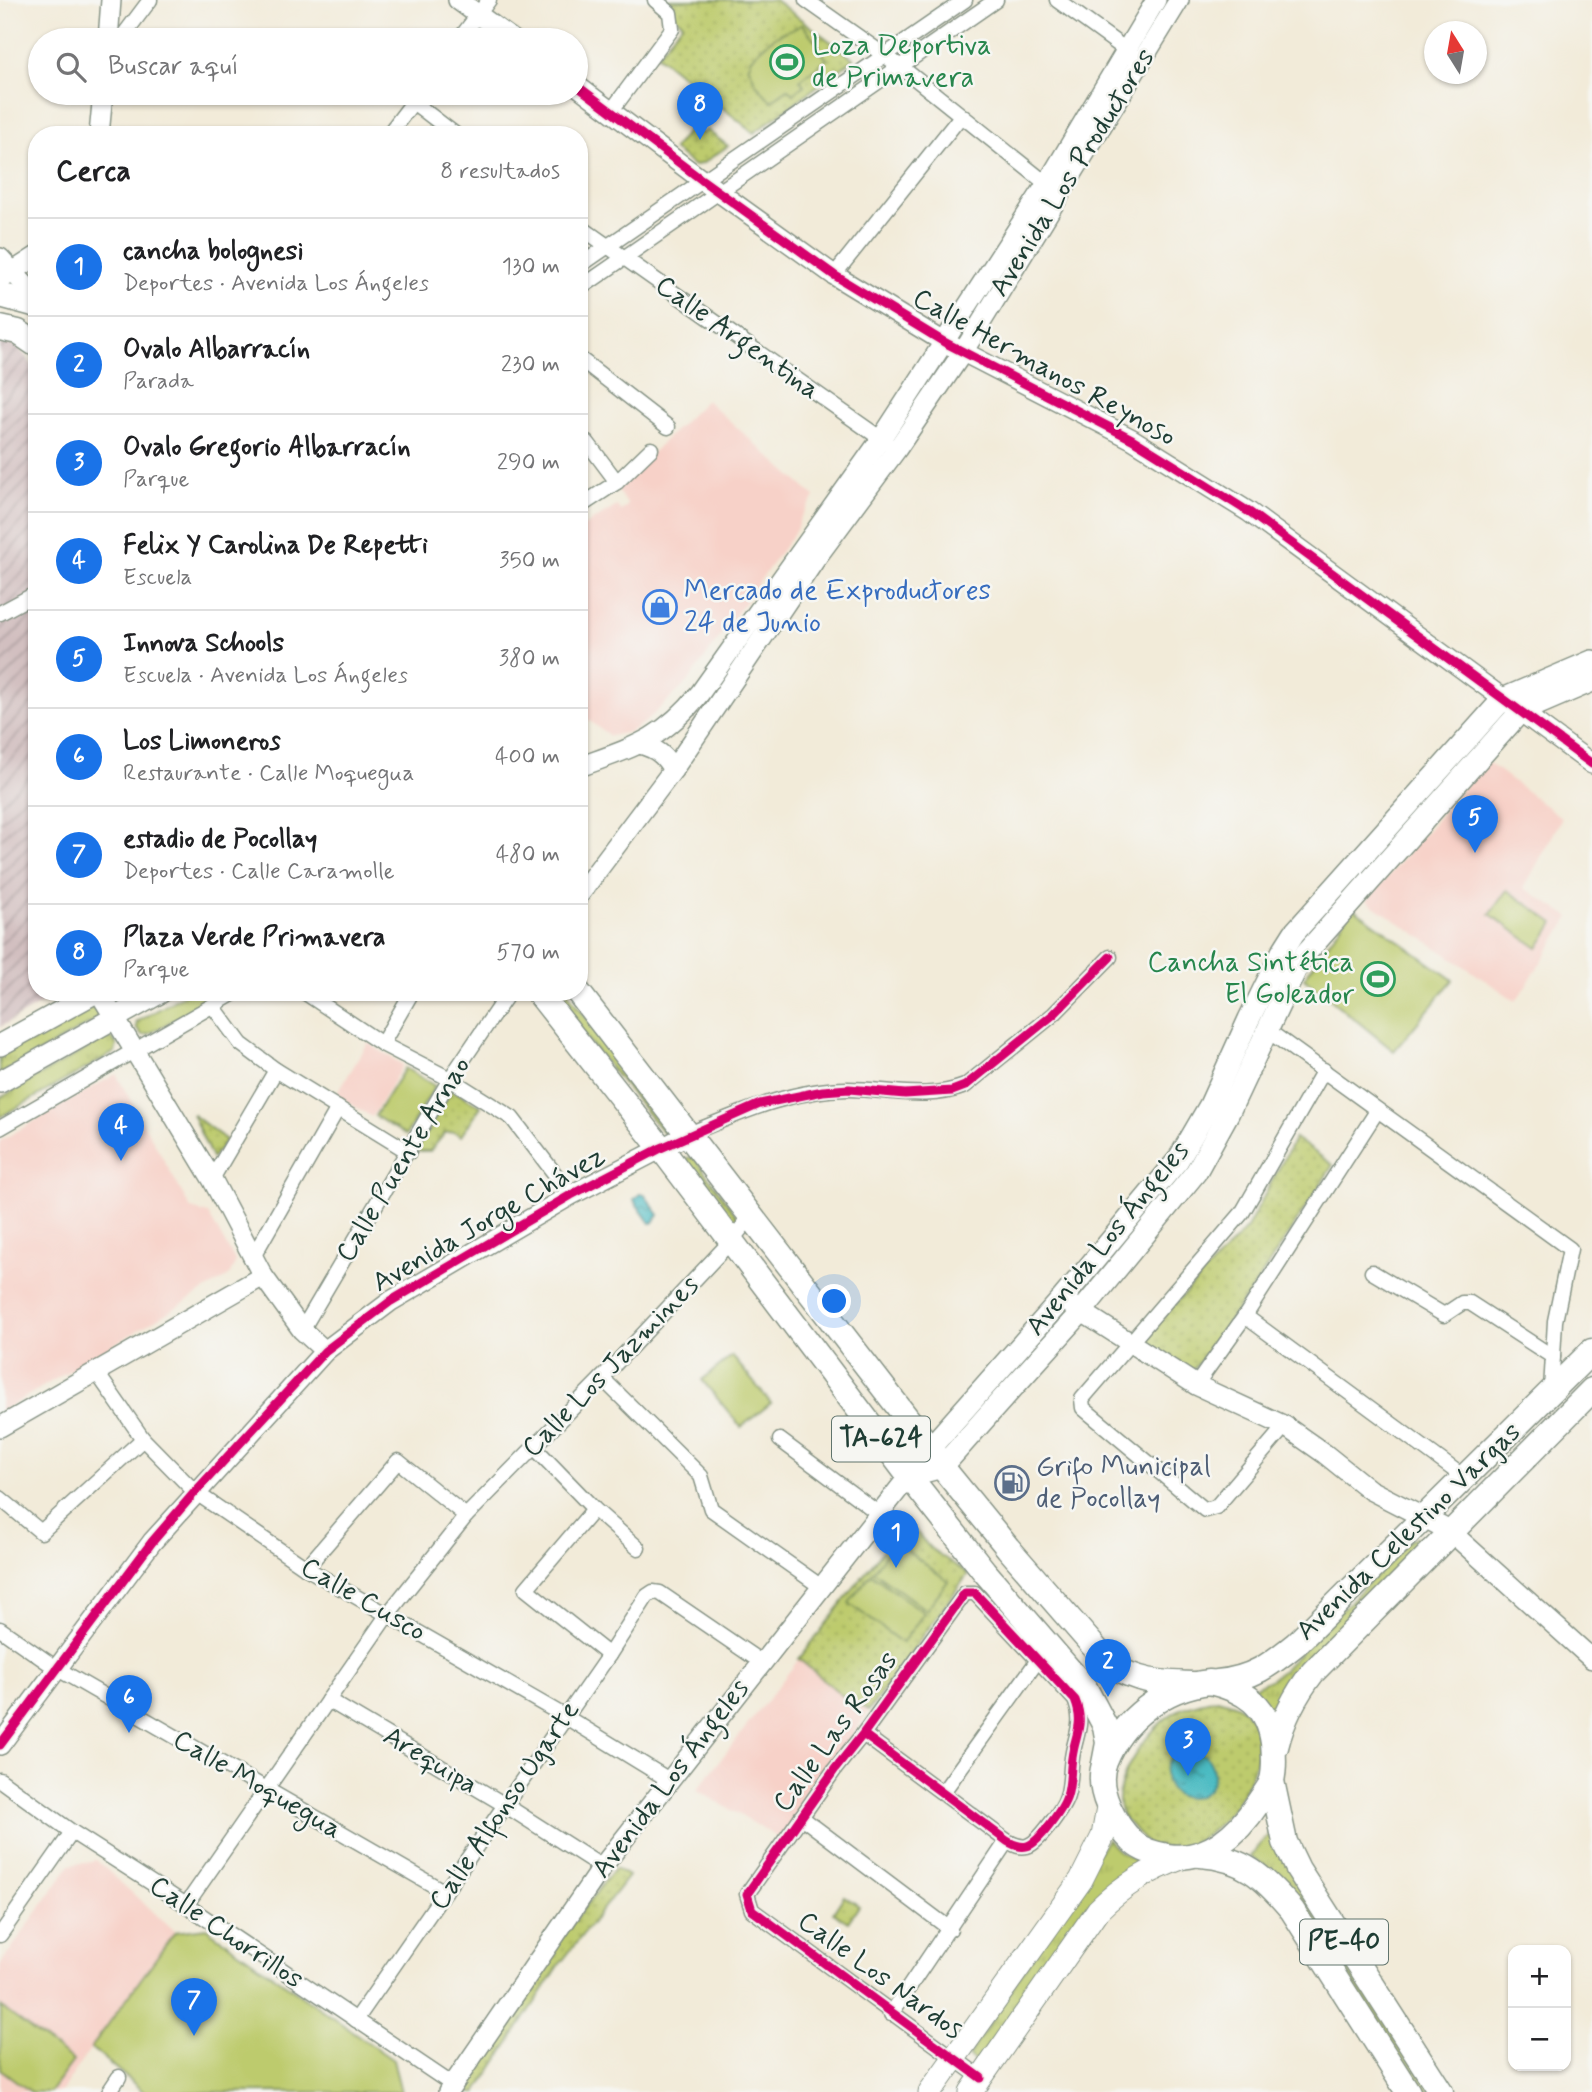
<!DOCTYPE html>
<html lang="es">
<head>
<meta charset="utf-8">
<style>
	:root { --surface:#fff; --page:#f6f6f6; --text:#202124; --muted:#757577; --line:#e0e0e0; --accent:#1a73e8 }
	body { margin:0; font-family:Mynerve,sans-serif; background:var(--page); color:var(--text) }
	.controls { position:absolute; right:21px; bottom:21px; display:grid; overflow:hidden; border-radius:14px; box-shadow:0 2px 5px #0004 }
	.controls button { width:63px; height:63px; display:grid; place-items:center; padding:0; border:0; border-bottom:2px solid var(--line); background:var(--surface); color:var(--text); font:35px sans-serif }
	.compass { position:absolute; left:1424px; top:21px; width:63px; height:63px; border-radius:50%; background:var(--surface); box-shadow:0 2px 5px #0004; rotate:349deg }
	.you { position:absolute; left:835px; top:1302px; width:24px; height:24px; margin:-18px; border:5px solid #fff; border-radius:50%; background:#1a73e8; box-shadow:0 0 0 10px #1a73e833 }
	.badge { display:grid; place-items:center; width:46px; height:46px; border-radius:50%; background:var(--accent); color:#fff; font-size:23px; font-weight:700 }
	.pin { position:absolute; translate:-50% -58px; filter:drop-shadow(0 2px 4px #0008) }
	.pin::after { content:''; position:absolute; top:37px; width:24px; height:21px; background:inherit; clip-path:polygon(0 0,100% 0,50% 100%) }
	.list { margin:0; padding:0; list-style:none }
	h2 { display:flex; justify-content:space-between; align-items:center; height:91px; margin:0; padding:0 28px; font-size:30px }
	h2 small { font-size:23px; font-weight:400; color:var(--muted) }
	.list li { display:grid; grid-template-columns:46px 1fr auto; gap:21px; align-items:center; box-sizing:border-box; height:98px; padding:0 28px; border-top:2px solid var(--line) }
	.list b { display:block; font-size:26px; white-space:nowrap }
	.list p { margin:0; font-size:23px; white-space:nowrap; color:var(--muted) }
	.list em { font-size:23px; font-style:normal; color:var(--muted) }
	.icon { flex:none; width:38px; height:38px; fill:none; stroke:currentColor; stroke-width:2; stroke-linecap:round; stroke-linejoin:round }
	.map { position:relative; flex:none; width:1592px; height:2092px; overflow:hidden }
	.search { position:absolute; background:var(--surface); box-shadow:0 2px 5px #0004; left:28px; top:28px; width:560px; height:77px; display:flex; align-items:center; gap:18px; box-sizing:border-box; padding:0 24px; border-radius:38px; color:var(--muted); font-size:26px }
	.panel { position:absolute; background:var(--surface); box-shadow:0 2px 5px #0004; left:28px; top:126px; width:560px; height:875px; border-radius:28px }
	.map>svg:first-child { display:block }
	.built { fill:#f7d1c8 }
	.industrial { fill:url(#industrial-furrows) }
	.grass { fill:url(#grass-tufts); stroke:#6e8450; stroke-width:2 }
	.park { fill:url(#park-dots); stroke:#6e8450; stroke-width:2 }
	.pitch { fill:#bdcb6d; stroke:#6e8450; stroke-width:2 }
	.water { fill:url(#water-ripples); stroke:#367c7b; stroke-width:2 }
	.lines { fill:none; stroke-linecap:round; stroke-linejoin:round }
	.minor-casing { stroke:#889486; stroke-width:17 }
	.tertiary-casing { stroke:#889486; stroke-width:22 }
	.secondary-casing { stroke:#889486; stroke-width:24 }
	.primary-casing { stroke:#889486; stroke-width:25 }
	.trunk-casing { stroke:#889486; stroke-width:27 }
	.minor { stroke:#fff; stroke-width:14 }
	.tertiary { stroke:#fff; stroke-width:19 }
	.secondary { stroke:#fff; stroke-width:21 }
	.primary { stroke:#fff; stroke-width:23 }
	.trunk { stroke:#fff; stroke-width:24 }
	.cycleway-casing { stroke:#f6f6f2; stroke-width:13 }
	.cycleway { stroke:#d6006c; stroke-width:9 }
	.labels { text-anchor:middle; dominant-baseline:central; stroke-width:5; stroke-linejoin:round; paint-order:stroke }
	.shield { fill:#f6f6f2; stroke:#60746d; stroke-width:2 }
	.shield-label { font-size:26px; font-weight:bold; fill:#1f3d34 }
	.leisure-label { font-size:28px; fill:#27864d; stroke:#f6f6f2; text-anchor:start }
	.street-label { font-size:28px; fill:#1f3d34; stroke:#f6f6f2 }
	.shop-label { font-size:28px; fill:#366cbe; stroke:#f6f6f2; text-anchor:start }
	.service-label { font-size:28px; fill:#4e5e75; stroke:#f6f6f2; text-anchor:start }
</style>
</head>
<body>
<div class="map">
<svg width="1592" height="2092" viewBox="0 0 1592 2092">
	<defs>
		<pattern id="industrial-furrows" width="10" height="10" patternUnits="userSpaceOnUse" patternTransform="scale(1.75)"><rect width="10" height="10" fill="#d2bfc0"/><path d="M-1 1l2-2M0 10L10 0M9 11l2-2" fill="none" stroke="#aa9c9d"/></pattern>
		<pattern id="grass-tufts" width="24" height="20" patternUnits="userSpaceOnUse" patternTransform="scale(1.75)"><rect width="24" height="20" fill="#bdcb6d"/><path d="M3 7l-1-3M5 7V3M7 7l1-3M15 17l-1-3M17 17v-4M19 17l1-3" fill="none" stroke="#a2af5f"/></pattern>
		<pattern id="park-dots" width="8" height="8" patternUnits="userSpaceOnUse" patternTransform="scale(1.75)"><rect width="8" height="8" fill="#bdcb6d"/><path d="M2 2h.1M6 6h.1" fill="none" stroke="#a2af5f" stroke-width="1.8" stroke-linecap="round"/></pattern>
		<pattern id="water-ripples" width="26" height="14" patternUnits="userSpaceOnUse" patternTransform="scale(1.75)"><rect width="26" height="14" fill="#4cbbc2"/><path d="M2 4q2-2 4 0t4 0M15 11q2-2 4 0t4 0" fill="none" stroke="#3f999e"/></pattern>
	</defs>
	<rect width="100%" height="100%" fill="#f6f6f2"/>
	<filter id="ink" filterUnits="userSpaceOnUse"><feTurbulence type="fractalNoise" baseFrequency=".0143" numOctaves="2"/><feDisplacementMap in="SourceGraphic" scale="14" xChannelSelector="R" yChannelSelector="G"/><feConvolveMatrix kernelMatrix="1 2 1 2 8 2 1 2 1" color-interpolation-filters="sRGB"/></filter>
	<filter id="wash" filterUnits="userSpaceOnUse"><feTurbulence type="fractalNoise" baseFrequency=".00686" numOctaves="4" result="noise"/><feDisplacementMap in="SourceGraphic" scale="28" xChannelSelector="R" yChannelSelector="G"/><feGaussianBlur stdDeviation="1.57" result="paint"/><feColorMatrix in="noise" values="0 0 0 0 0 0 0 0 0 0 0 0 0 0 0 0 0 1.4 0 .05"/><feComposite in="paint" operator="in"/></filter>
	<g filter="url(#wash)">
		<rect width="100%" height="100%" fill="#f2ebd9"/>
		<g class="built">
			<polygon points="706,400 815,497 800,518 796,530 687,683 645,722 629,732 610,736 579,713 579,529 617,506 621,511 628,505 616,488"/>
			<polygon points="1486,761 1562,818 1524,888 1570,917 1516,1001 1367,901"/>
			<polygon points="368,1043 403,1065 372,1117 336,1095"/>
			<polygon points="116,1074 191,1209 208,1214 236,1262 229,1276 0,1412 0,1141"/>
			<polygon points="799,1659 849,1701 869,1710 782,1840 697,1790"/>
			<polygon points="96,1860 175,1932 91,2048 61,2092 0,2092 0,1965 70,1865"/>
		</g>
		<polygon class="industrial" points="0,339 18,347 37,371 37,992 61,992 0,1027"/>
		<g class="grass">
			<polygon points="189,992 222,992 149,1034 142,1035 136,1027 137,1022"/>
			<polygon points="548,992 567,992 671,1129 666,1136"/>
			<polygon points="85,1008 94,1008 99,1014 93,1022 0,1074 0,1055"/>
			<polygon points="106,1038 112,1038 117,1045 115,1052 0,1117 0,1098"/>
			<polygon points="694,1157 739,1219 733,1225 683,1163 687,1158"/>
			<polygon points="1416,1537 1421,1538 1425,1543 1276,1716 1249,1690 1270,1680 1283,1670 1410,1540"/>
			<polygon points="1273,1830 1431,2092 1415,2092 1265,1866 1250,1856"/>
			<polygon points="1107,1839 1119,1851 1138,1862 1102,1893 978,2063 968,2057"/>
		</g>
		<g class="park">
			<polygon points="653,0 775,0 854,59 754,133 657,55 683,23"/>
			<polygon points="692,126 702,134 707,130 728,146 703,163 694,166 673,149"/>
			<polygon points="452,1090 481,1106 461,1136 454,1132 445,1133 430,1151 415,1151"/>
			<polygon points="192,1114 226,1140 212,1158"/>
			<polygon points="1295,1138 1333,1165 1258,1281 1191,1373 1140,1341 1247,1228"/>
			<polygon points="906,1520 930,1548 968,1574 869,1710 849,1701 799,1659"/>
			<path d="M1217 1699C1224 1701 1232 1702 1238 1706 1288 1739 1232 1828 1190 1844 1178 1849 1167 1849 1154 1846 1144 1844 1138 1833 1131 1825 1128 1822 1122 1817 1121 1813 1109 1782 1150 1725 1177 1711 1190 1704 1203 1702 1217 1699Z"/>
			<polygon points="615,1868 628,1876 560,1964 477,2092 457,2092 549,1954"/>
			<polygon points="844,1896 859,1906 848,1922 833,1913"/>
		</g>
		<g class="pitch">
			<path d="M802 24 819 45 820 51 827 59 800 80 804 85 793 94 788 89 771 101 757 85 748 66 751 63 750 60C760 48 772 37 786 31 793 28 797 29 802 24Z"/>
			<polygon points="1507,890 1554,923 1538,948 1490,914"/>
			<polygon points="1353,908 1453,980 1394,1051 1304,978"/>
			<polygon points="405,1068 435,1086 406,1135 375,1116"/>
			<polygon points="732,1356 771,1403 741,1427 702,1380"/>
			<polygon points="895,1542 948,1581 926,1610 873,1571"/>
			<polygon points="871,1574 924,1613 902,1643 849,1603"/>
			<polygon points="206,1928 393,2060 401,2092 144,2092 91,2048 175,1932"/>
			<polygon points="1,2007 73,2061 50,2092 31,2092 0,2069"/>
		</g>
		<g class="water">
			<polygon points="640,1194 644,1194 659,1215 654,1222 650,1223 635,1202 634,1199"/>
			<circle cx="1189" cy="1774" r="24"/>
		</g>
	</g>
	<g filter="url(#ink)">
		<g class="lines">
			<g class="minor-casing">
				<g id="minor">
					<polyline points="806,0 901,67 1053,189"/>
					<polyline points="1057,0 1133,55"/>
					<polyline points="120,40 150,0"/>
					<polyline points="459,40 489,0"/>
					<polyline points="413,102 456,135"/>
					<polyline points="612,110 672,29 670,13 655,0"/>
					<polyline points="388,135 420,93"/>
					<polyline points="579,226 887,443"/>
					<polyline points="579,266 965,0"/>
					<polyline points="834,275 961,116"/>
					<polyline points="579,289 996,0"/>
					<polyline points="579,358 668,427"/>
					<polyline points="579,447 587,442 617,482"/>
					<polyline points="579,507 617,482 651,449"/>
					<polyline points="0,613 37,593"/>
					<polyline points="304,992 382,1044 450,1079 512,1118 571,1195"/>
					<polyline points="213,1006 241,1044 276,1070 409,1152"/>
					<polyline points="1267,1030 1570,1249 1555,1321 1551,1390"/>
					<polyline points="382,1044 412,992"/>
					<polyline points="0,1128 236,992"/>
					<path d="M689 1134C740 1113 792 1089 848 1089 888 1089 927 1101 965 1086L1054 1014 1110 957"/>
					<polyline points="212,1179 276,1070"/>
					<polyline points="254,1255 338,1108"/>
					<polyline points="1372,1272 1444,1315 1462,1303 1470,1303 1553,1357"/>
					<polyline points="1245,1316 1465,1478"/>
					<polyline points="302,1330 450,1079 509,992"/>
					<polyline points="97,1373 143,1439 195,1492 306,1568 566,1717 669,1780"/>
					<polyline points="602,1378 701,1476 711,1509 820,1586"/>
					<polyline points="1196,1385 1245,1316 1377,1111"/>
					<polyline points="1285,1426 1216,1507 1205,1510 1083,1408 1082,1399 1242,1213 1324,1070"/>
					<polyline points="780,1440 878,1513"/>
					<polyline points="535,1448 594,1509 638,1548"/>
					<polyline points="0,1498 41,1532 143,1439"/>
					<polyline points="594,1509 526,1589 609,1655"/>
					<polyline points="306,1568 398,1461 466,1516"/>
					<polyline points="0,1629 56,1668 445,1892"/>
					<polyline points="328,1700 505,1805 602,1867"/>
					<path d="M863 1734 1007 1841C1013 1844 1019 1848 1027 1846 1039 1843 1064 1807 1067 1796 1071 1784 1070 1770 1072 1758 1075 1734 1085 1725 1075 1700L975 1593H965L863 1734 835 1769 747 1894 752 1910 981 2078"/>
					<polyline points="0,1780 72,1832 186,1905 453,2085"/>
					<polyline points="943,1792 1038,1660"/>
					<polyline points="801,1817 950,1929"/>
					<polyline points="186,1905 388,1614 466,1516 602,1378 731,1241 752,1215"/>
					<polyline points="0,1935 72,1832"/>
					<polyline points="891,2014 1007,1841"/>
					<polyline points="356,2020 609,1655 647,1596 653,1592 660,1593 761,1662"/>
					<polyline points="109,2092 119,2077"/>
				</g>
			</g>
			<g class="tertiary-casing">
				<g id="tertiary">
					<polyline points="458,0 513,40"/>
					<polyline points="108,40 111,0"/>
					<polyline points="576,85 702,180 834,275 944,342 1132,439 1249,512 1592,764"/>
					<polyline points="99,135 103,93"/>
					<polyline points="0,258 37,298"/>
					<polyline points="0,280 37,256"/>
					<path d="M640 744C657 749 665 755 673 770"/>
					<path d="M579 767C634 747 662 740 700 693L881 439 1046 185 1156 0"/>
					<polyline points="579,895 673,770 817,557 897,449 963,352 1179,0"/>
					<polyline points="99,992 212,1179 263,1276 302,1330 325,1351"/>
					<polyline points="1062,1299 1196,1385 1285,1426 1325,1454 1370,1490 1450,1531 1592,1659"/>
					<polyline points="0,1427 263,1276"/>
					<polyline points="0,1745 152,1542 325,1351 391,1301 571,1195 689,1134"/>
					<polyline points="448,2092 602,1867 909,1476"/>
				</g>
			</g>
			<g class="secondary-casing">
				<g id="secondary">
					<polyline points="0,1045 96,992"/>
					<polyline points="0,1082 161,992"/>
					<polyline points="927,1471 942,1467 988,1415 1082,1311 1196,1172 1228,1114 1297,967 1306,953 1520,712 1592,681"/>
					<polyline points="909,1476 930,1448 1062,1299 1178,1160 1210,1105 1249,1019 1282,952 1294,933 1503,699 1592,661"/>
				</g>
			</g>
			<g class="primary-casing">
				<g id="primary">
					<polyline points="930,2092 1081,1880 1103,1836 1108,1808"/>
					<path d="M971 2092 1098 1910C1123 1885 1149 1870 1181 1858"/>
				</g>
			</g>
			<g class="trunk-casing">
				<g id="trunk">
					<polyline points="0,295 37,305"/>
					<polyline points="0,328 18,332 37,345"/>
					<polyline points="538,992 661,1148 909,1476 984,1571 1085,1688 1105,1726 1108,1743 1104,1764"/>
					<path d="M578 992 930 1448 942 1467 1008 1548 1109 1664C1138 1682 1159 1683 1192 1684"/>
					<path d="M1210 1682C1245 1690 1268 1705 1273 1743 1274 1754 1275 1769 1272 1780 1270 1788 1262 1796 1258 1803 1238 1834 1207 1862 1168 1856 1156 1854 1143 1851 1134 1843 1115 1825 1094 1789 1105 1762 1122 1719 1164 1687 1210 1682Z"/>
					<path d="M1217 1682C1252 1679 1270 1665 1296 1644L1592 1351"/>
					<path d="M1276 1747C1283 1718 1295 1695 1313 1672L1592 1390"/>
					<polyline points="1272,1781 1285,1842 1298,1869 1441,2092"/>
					<path d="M1200 1855C1244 1858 1264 1877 1292 1910L1408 2092"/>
				</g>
			</g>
			<use href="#minor" class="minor"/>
			<use href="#tertiary" class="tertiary"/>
			<use href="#secondary" class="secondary"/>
			<use href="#primary" class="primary"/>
			<use href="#trunk" class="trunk"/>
			<g class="cycleway-casing">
				<g id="cycleway">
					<polyline points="576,85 702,180 834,275 944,342 1132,439 1249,512 1592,764"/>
					<path d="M863 1734 1007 1841C1013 1844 1019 1848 1027 1846 1039 1843 1064 1807 1067 1796 1071 1784 1070 1770 1072 1758 1075 1734 1085 1725 1075 1700L975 1593H965L863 1734 835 1769 747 1894 752 1910 981 2078"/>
					<polyline points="0,1745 152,1542 195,1492 325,1351 391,1301 571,1195 661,1148 760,1104 823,1091 849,1089 905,1094 952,1091 965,1086 1054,1014 1110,957"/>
				</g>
			</g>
			<use href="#cycleway" class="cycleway"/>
		</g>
	</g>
	<defs>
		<g id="stadium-ring" transform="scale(1.75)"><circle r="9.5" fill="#f6f6f2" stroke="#2e9e5b" stroke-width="1.5"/><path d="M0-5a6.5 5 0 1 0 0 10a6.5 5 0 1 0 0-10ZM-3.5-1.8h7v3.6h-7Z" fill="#2e9e5b"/></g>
		<g id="shop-ring" transform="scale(1.75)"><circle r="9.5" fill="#f6f6f2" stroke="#3f7fe0" stroke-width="1.5"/><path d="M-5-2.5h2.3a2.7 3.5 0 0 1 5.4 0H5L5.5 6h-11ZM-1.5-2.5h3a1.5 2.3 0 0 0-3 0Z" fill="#3f7fe0"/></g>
		<g id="fuel-ring" transform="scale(1.75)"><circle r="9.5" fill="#f6f6f2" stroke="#5c6f8a" stroke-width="1.5"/><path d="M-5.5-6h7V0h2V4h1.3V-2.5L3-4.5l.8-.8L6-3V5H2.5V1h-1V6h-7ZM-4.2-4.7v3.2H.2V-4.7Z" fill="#5c6f8a"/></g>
	</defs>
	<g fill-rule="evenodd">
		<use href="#stadium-ring" x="787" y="62"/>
		<use href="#shop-ring" x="660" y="607"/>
		<use href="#stadium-ring" x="1378" y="979"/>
		<use href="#fuel-ring" x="1012" y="1483"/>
	</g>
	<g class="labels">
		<g class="shield">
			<rect x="832" y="1416.5" width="98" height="45" rx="5"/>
			<rect x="1300" y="1919.5" width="88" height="45" rx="5"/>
		</g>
		<g class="shield-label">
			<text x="881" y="1439">TA-624</text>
			<text x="1344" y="1942">PE-40</text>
		</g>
		<g class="leisure-label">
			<text x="812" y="46">Loza Deportiva<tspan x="812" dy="32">de Primavera</tspan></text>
			<text x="1354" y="963" text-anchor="end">Cancha Sintética<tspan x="1354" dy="32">El Goleador</tspan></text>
		</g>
		<g class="street-label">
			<text transform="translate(1073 173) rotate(-58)">Avenida Los Productores</text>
			<text transform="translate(737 338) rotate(35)">Calle Argentina</text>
			<text transform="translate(1044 368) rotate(29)">Calle Hermanos Reynoso</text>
			<text transform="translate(404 1160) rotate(-59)">Calle Puente Arnao</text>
			<text transform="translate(489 1220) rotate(-30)">Avenida Jorge Chávez</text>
			<text transform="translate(1108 1239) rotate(-51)">Avenida Los Ángeles</text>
			<text transform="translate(611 1367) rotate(-46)">Calle Los Jazmines</text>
			<text transform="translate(1409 1532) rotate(-44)">Avenida Celestino Vargas</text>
			<text transform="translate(363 1600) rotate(30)">Calle Cusco</text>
			<text transform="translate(836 1732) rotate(-54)">Calle Las Rosas</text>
			<text transform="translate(430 1761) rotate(31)">Arequipa</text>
			<text transform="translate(671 1779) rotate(-53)">Avenida Los Ángeles</text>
			<text transform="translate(257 1785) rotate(30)">Calle Moquegua</text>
			<text transform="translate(505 1806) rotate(-56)">Calle Alfonso Ugarte</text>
			<text transform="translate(226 1933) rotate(34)">Calle Chorrillos</text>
			<text transform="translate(880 1976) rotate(36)">Calle Los Nardos</text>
		</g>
		<g class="shop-label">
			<text x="684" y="591">Mercado de Exproductores<tspan x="684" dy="32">24 de Junio</tspan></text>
		</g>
		<g class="service-label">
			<text x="1036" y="1467">Grifo Municipal<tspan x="1036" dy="32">de Pocollay</tspan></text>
		</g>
	</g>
</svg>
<div class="controls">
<button>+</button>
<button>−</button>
</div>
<svg class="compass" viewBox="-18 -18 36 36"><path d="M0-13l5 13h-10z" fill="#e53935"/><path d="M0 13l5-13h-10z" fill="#757577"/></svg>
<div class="you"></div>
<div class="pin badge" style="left:896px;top:1568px">1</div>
<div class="pin badge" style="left:1108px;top:1697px">2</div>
<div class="pin badge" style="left:1188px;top:1776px">3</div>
<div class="pin badge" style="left:121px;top:1161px">4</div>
<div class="pin badge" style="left:1475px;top:853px">5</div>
<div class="pin badge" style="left:129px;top:1733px">6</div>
<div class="pin badge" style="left:194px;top:2036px">7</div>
<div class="pin badge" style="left:700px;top:140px">8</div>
<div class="search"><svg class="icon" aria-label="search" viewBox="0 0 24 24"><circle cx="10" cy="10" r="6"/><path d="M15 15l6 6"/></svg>Buscar aquí</div>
<section class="panel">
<h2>Cerca<small>8 resultados</small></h2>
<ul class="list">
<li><span class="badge">1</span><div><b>cancha bolognesi</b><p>Deportes · Avenida Los Ángeles</p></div><em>130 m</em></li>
<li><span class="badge">2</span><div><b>Ovalo Albarracín</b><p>Parada</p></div><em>230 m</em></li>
<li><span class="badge">3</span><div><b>Ovalo Gregorio Albarracín</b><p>Parque</p></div><em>290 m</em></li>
<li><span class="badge">4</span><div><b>Felix Y Carolina De Repetti</b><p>Escuela</p></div><em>350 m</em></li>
<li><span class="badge">5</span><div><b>Innova Schools</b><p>Escuela · Avenida Los Ángeles</p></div><em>380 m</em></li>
<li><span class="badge">6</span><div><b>Los Limoneros</b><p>Restaurante · Calle Moquegua</p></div><em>400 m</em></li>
<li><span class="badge">7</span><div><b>estadio de Pocollay</b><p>Deportes · Calle Caramolle</p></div><em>480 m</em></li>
<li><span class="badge">8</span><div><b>Plaza Verde Primavera</b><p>Parque</p></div><em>570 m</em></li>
</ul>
</section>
</div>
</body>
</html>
